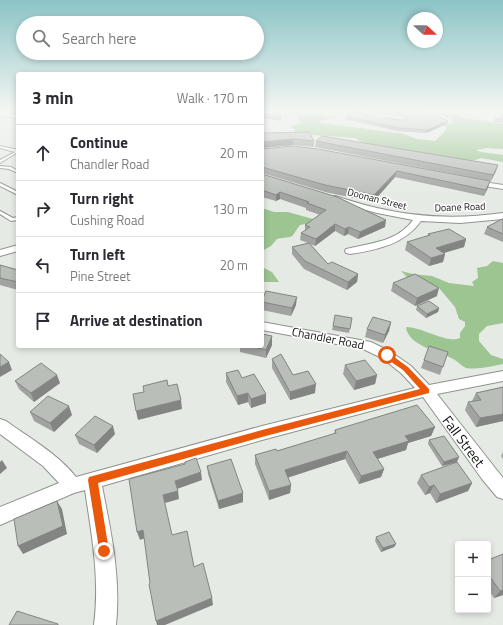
<!DOCTYPE html>
<html lang="en">
<head>
<meta charset="utf-8">
<style>
	:root { --surface:#fff; --page:#f2f2f3; --text:#2b2b33; --muted:#7c7c81; --line:#e1e1e2 }
	body { margin:0; font-family:"Titillium Web",sans-serif; background:var(--page); color:var(--text) }
	.controls { position:absolute; right:12px; bottom:12px; display:grid; overflow:hidden; border-radius:4px; box-shadow:0 2px 6px #0003 }
	.controls button { width:36px; height:36px; display:grid; place-items:center; padding:0; border:0; border-bottom:1px solid var(--line); background:var(--surface); color:var(--text); font:20px sans-serif }
	.compass { position:absolute; left:407px; top:12px; width:36px; height:36px; border-radius:50%; background:var(--surface); box-shadow:0 2px 6px #0003; rotate:112deg }
	.stop { position:absolute; width:12px; height:12px; margin:-9px; border:3px solid #ea580c; border-radius:50%; background:#fff }
	.stop.end { background:#ea580c; border-color:#fff; box-shadow:0 1px 4px #0008 }
	.list { margin:0; padding:0; list-style:none }
	h2 { display:flex; justify-content:space-between; align-items:center; height:52px; margin:0; padding:0 16px; font-size:17px }
	h2 small { font-size:13px; font-weight:400; color:var(--muted) }
	.list li { display:grid; grid-template-columns:26px 1fr auto; gap:12px; align-items:center; box-sizing:border-box; height:56px; padding:0 16px; border-top:1px solid var(--line) }
	.list b { display:block; font-size:15px; white-space:nowrap }
	.list p { margin:0; font-size:13px; white-space:nowrap; color:var(--muted) }
	.list em { font-size:13px; font-style:normal; color:var(--muted) }
	.icon { flex:none; width:22px; height:22px; fill:none; stroke:currentColor; stroke-width:2; stroke-linecap:round; stroke-linejoin:round }
	.map { position:relative; flex:none; width:503px; height:625px; overflow:hidden }
	.search { position:absolute; background:var(--surface); box-shadow:0 2px 6px #0003; left:16px; top:16px; width:248px; height:44px; display:flex; align-items:center; gap:10px; box-sizing:border-box; padding:0 14px; border-radius:22px; color:var(--muted); font-size:15px }
	.panel { position:absolute; background:var(--surface); box-shadow:0 2px 6px #0003; left:16px; top:72px; width:248px; height:276px; border-radius:4px }
	.map>svg:first-child { display:block }
	.green { fill:#9cc592 }
	.lines { fill:none; stroke-linecap:round; stroke-linejoin:round }
	.service-casing { stroke:#8f938e; stroke-width:2 }
	.minor-casing { stroke:#8f938e; stroke-width:2 }
	.service { fill:#fff; fill-rule:evenodd }
	.minor { fill:#fff; fill-rule:evenodd }
	.wall { fill:#a0a39f }
	.shaded-wall { fill:#828582 }
	.building { fill:#babeb9; stroke:#828582 }
	.route { fill:#ea580c }
	.labels { text-anchor:middle; dominant-baseline:central; stroke-width:3; stroke-linejoin:round; paint-order:stroke }
	.far-street-label { font-size:10px; fill:#131412; stroke:#fff }
	.street-label { font-size:12px; fill:#131412; stroke:#fff }
	.near-street-label { font-size:14px; fill:#131412; stroke:#fff }
</style>
</head>
<body>
<div class="map">
<svg width="503" height="625" viewBox="0 0 503 625">
	<rect width="100%" height="100%" fill="#e6eae5"/>
	<g class="green">
		<polygon points="442,111 456,113 460,117 503,124 503,149 487,148 476,150 481,152 503,155 503,162 481,158 472,161 365,144 355,138 298,134 295,132 295,130 291,126 302,123 298,121 298,115 318,112 326,115 343,116 319,121 318,122 321,123 404,134 417,139 435,141 445,131 447,127 443,125 454,123 449,118 439,115 439,112"/>
		<path d="M262 208 274 212H288L320 221 300 225C288 241 297 235 277 239L271 246 262 251Z"/>
		<path d="M493 261 503 263V323L487 326 479 334V341L491 355 503 359V364C491 366 479 370 466 368 461 366 458 361 453 359 439 351 408 346 406 327 423 327 447 344 460 338V333L465 326V322L459 319 455 307 439 288 407 277 401 271 413 274 432 276 449 283 474 286 472 282 478 278 477 268 487 266Z"/>
		<polygon points="262,267 272,272 279,282 262,282"/>
	</g>
	<g class="lines">
		<g class="service-casing">
			<g id="service">
				<polygon points="0,146 18,150 18,152 0,163 0,160 15,152 0,148"/>
				<polygon points="0,166 11,167 18,171 18,173 9,169 0,168"/>
				<polygon points="0,183 18,192 18,195 0,186"/>
				<polygon points="0,211 13,218 18,217 18,220 11,221 0,214"/>
			</g>
		</g>
		<g class="minor-casing">
			<g id="minor">
				<polygon points="0,111 18,115 18,119 0,115"/>
				<polygon points="280,111 297,111 294,113 262,116 262,112"/>
				<polygon points="342,111 352,111 398,120 395,122"/>
				<polygon points="471,180 503,185 503,189 471,184"/>
				<path d="M335 196C349 200 363 205 377 208 419 218 460 219 503 213V219L460 223 421 221C405 244 377 250 350 254L346 253 345 251 346 249C371 243 397 242 413 220L377 213 332 201 331 199 332 197Z"/>
				<polygon points="18,245 18,251 0,256 0,250"/>
				<path d="M262 322 371 342 391 352 411 366 429 385 503 371V381L437 394 503 478V499L497 497 482 479 423 397 262 440 102 486C111 532 121 577 116 625H94C100 579 92 536 85 490L74 493 0 525V507L59 483 43 466 0 434V419L6 421C29 438 57 453 76 477L262 426 415 388 401 373 382 358 363 349 262 330Z"/>
			</g>
		</g>
		<use href="#service" class="service"/>
		<use href="#minor" class="minor"/>
	</g>
	<g class="wall">
		<polygon points="361,111 427,111 448,121 447,124 426,133 397,131 345,119 346,116 404,120 406,118 403,117"/>
		<polygon points="262,114 281,116 281,121 262,118"/>
		<polygon points="503,114 503,123 494,122 495,119"/>
		<polygon points="262,133 314,141 314,147 293,145 262,148"/>
		<polygon points="316,141 498,165 496,171 491,181 315,147"/>
		<polygon points="262,148 490,181 484,196 395,177 373,202 325,192 262,173"/>
		<polygon points="262,174 385,227 358,239 348,234 344,236 335,231 315,246 310,244 328,264 358,274 357,282 347,290 304,269 292,254 292,247 308,243 300,240 301,233 305,231 305,225 320,215 306,210 306,208 280,199 276,201 262,197"/>
		<polygon points="503,219 503,242 484,234 487,227"/>
		<polygon points="428,234 466,239 464,247 443,253 445,254 443,262 429,266 405,250 407,242 428,236"/>
		<polygon points="0,265 18,270 18,290 0,285"/>
		<polygon points="393,283 437,296 415,306 391,291"/>
		<polygon points="262,302 296,305 291,316 262,310"/>
		<polygon points="417,306 439,308 438,312 426,318 416,310"/>
		<polygon points="352,318 349,333 332,330 333,326"/>
		<polygon points="391,322 389,331 383,343 365,337 367,329"/>
		<polygon points="272,336 272,345 266,358 240,352 240,346 262,346"/>
		<polygon points="448,352 440,375 421,368 424,360"/>
		<polygon points="272,359 293,375 315,393 290,400 272,368"/>
		<polygon points="345,365 377,375 375,384 354,390 343,374"/>
		<polygon points="226,373 242,378 266,403 251,408 248,402 238,405 226,382"/>
		<polygon points="15,381 60,383 34,402 19,389"/>
		<polygon points="503,387 503,421 476,427 465,410 468,402 472,401 476,393"/>
		<polygon points="30,412 72,415 54,432 34,421"/>
		<polygon points="435,427 431,436 408,443 406,450 377,459 384,469 381,477 359,484 345,459 288,477 291,485 290,493 269,500 255,464 255,455 277,451 334,434 335,430"/>
		<polygon points="115,434 97,453 79,444 75,435"/>
		<polygon points="429,440 457,462 442,466 428,444"/>
		<polygon points="503,452 503,459 501,456"/>
		<polygon points="207,466 243,493 243,502 219,509 208,474"/>
		<polygon points="421,475 472,483 468,491 436,503 430,493 425,495 417,483"/>
		<polygon points="376,537 396,544 394,547 381,552 375,541"/>
		<polygon points="488,560 503,595 494,598 488,589"/>
	</g>
	<g class="shaded-wall">
		<polygon points="448,121 447,124 426,133 427,130"/>
		<polygon points="293,139 293,145 262,148 262,142"/>
		<polygon points="498,165 496,171 491,181 493,175"/>
		<polygon points="397,171 395,177 373,202 374,195"/>
		<polygon points="490,181 488,188 484,196 486,190"/>
		<polygon points="280,192 280,199 276,201 276,195"/>
		<polygon points="386,220 385,227 358,239 360,232"/>
		<polygon points="335,224 335,231 315,246 316,239"/>
		<polygon points="349,227 348,234 344,236 345,229"/>
		<polygon points="466,239 464,247 434,256 436,248"/>
		<polygon points="445,254 443,262 429,266 431,258"/>
		<polygon points="358,274 357,282 347,290 348,282"/>
		<polygon points="439,288 437,296 415,306 417,298"/>
		<polygon points="297,297 296,305 291,316 292,308"/>
		<polygon points="439,308 438,312 426,318 427,314"/>
		<polygon points="391,322 389,331 383,343 385,335"/>
		<polygon points="272,336 272,345 266,358 266,350"/>
		<polygon points="9,362 12,370 0,377 0,367"/>
		<polygon points="57,375 60,383 34,402 31,393"/>
		<polygon points="377,375 375,384 354,390 356,381"/>
		<polygon points="316,384 315,393 290,400 290,392"/>
		<polygon points="248,393 248,402 238,405 237,396"/>
		<polygon points="266,394 266,403 251,408 251,399"/>
		<polygon points="181,400 182,409 138,420 136,411"/>
		<polygon points="69,406 72,415 54,432 50,423"/>
		<polygon points="503,414 503,421 476,427 480,418"/>
		<polygon points="113,426 115,434 97,453 94,445"/>
		<polygon points="435,427 431,436 408,443 406,450 371,461 373,452 405,436"/>
		<polygon points="347,451 345,459 284,479 285,470"/>
		<polygon points="459,457 457,462 442,466 444,462"/>
		<polygon points="2,460 7,468 0,474 0,462"/>
		<polygon points="384,469 381,477 359,484 361,476"/>
		<polygon points="201,472 202,480 177,489 175,481"/>
		<polygon points="472,483 468,491 436,503 440,494"/>
		<polygon points="291,485 290,493 269,500 269,491"/>
		<polygon points="434,485 430,493 425,495 429,487"/>
		<polygon points="178,491 179,499 165,503 163,495"/>
		<polygon points="243,493 243,502 219,509 218,501"/>
		<polygon points="57,501 62,509 67,534 23,554 18,546"/>
		<polygon points="143,530 145,538 140,540 137,532"/>
		<polygon points="396,544 394,547 381,552 383,548"/>
		<polygon points="503,590 503,595 494,598 500,591"/>
		<polygon points="212,598 213,605 165,625 157,625 156,621"/>
	</g>
	<g class="building">
		<polygon points="381,111 427,111 448,121 427,130 398,128 346,116 353,112 379,118 404,120 408,116 404,113"/>
		<polygon points="276,113 281,116 281,118 262,115 262,114"/>
		<polygon points="503,114 503,119 495,119"/>
		<polygon points="309,132 314,141 293,139 262,142 262,133"/>
		<polygon points="322,136 498,165 493,175 316,141"/>
		<polygon points="293,146 318,149 490,181 486,190 397,171 374,195 325,185 262,167 262,149"/>
		<polygon points="262,174 337,197 386,220 360,232 349,227 345,229 335,224 316,239 301,233 310,227 305,225 326,210 307,203 309,202 280,192 276,195 262,190"/>
		<polygon points="502,219 503,219 503,234 487,227"/>
		<polygon points="449,229 466,239 436,248 445,254 431,258 407,242 430,235 428,234"/>
		<polygon points="309,243 328,264 332,262 358,274 348,282 305,261 292,247"/>
		<polygon points="0,265 18,270 18,282 0,278"/>
		<polygon points="415,274 439,288 417,298 393,283"/>
		<polygon points="266,291 297,297 292,308 262,302 262,300"/>
		<polygon points="429,301 439,308 427,314 417,306"/>
		<polygon points="335,315 352,318 350,329 333,326"/>
		<polygon points="373,317 391,322 385,335 367,329"/>
		<polygon points="262,334 272,336 266,350 250,346 262,346"/>
		<polygon points="429,346 448,352 443,367 424,360"/>
		<polygon points="0,354 9,362 0,367"/>
		<polygon points="281,354 293,375 308,371 316,384 290,392 272,359"/>
		<polygon points="365,360 377,375 356,381 345,365"/>
		<polygon points="41,363 57,375 31,393 15,381"/>
		<polygon points="238,370 242,378 254,374 266,394 251,399 248,393 237,396 226,373"/>
		<polygon points="167,380 168,386 177,384 181,400 136,411 133,394 144,392 143,386"/>
		<polygon points="503,387 503,414 480,418 468,402 481,400 476,393"/>
		<polygon points="48,396 69,406 50,423 30,412"/>
		<polygon points="417,405 435,427 405,436 409,441 373,452 384,469 361,476 347,451 285,470 291,485 269,491 255,455 276,449 277,451 336,433 335,430"/>
		<polygon points="95,416 113,426 94,445 75,435"/>
		<polygon points="444,436 459,457 444,462 429,440"/>
		<polygon points="196,458 201,472 175,481 178,491 163,495 172,535 187,531 194,567 203,563 212,598 156,621 149,584 150,583 143,530 137,532 129,479 185,464 185,462"/>
		<polygon points="231,459 243,493 218,501 207,466"/>
		<polygon points="457,462 472,483 440,494 434,485 429,487 421,475"/>
		<polygon points="57,501 63,526 18,546 14,519"/>
		<polygon points="389,532 396,544 383,548 376,537"/>
		<polygon points="503,554 503,590 500,591 488,574 488,560"/>
		<polygon points="17,611 58,624 58,625 9,625"/>
	</g>
	<linearGradient id="sky" x2="0" y2="1"><stop stop-color="#8cc4c6"/><stop offset="0.56" stop-color="#f4f6f3"/><stop offset="1" stop-color="#f4f6f3" stop-opacity="0"/></linearGradient>
	<rect width="503" height="198" fill="url(#sky)"/>
	<polygon class="route" points="387,352 408,367 429,389 429,393 262,437 98,483 109,551 108,555 104,556 100,555 88,480 89,477 262,430 420,389 403,370 384,357 383,355"/>
	<g class="labels">
		<g class="far-street-label">
			<text transform="translate(377 199) rotate(14)">Doonan Street</text>
			<text transform="translate(460 207) rotate(-2)">Doane Road</text>
		</g>
		<g class="street-label">
			<text transform="translate(328 338) rotate(11)">Chandler Road</text>
		</g>
		<g class="near-street-label">
			<text transform="translate(464 441) rotate(53)">Fall Street</text>
		</g>
	</g>
</svg>
<div class="controls">
<button>+</button>
<button>−</button>
</div>
<svg class="compass" viewBox="-18 -18 36 36"><path d="M0-13l5 13h-10z" fill="#e53935"/><path d="M0 13l5-13h-10z" fill="#7c7c81"/></svg>
<div class="stop" style="left:387px;top:355px"></div>
<div class="stop end" style="left:104px;top:551px"></div>
<div class="search"><svg class="icon" aria-label="search" viewBox="0 0 24 24"><circle cx="10" cy="10" r="6"/><path d="M15 15l6 6"/></svg>Search here</div>
<section class="panel">
<h2>3 min<small>Walk · 170 m</small></h2>
<ul class="list">
<li><svg class="icon" aria-label="ahead" viewBox="0 0 24 24"><path d="M12 20V5M6 11l6-6 6 6"/></svg><div><b>Continue</b><p>Chandler Road</p></div><em>20 m</em></li>
<li><svg class="icon" aria-label="right" viewBox="0 0 24 24"><path d="M7 20v-9h11M14 6l5 5-5 5"/></svg><div><b>Turn right</b><p>Cushing Road</p></div><em>130 m</em></li>
<li><svg class="icon" aria-label="left" viewBox="0 0 24 24"><path d="M17 20v-9H6M10 6l-5 5 5 5"/></svg><div><b>Turn left</b><p>Pine Street</p></div><em>20 m</em></li>
<li><svg class="icon" aria-label="arrive" viewBox="0 0 24 24"><path d="M6 21V4h12l-3 4 3 4H6"/></svg><div><b>Arrive at destination</b></div></li>
</ul>
</section>
</div>
</body>
</html>
